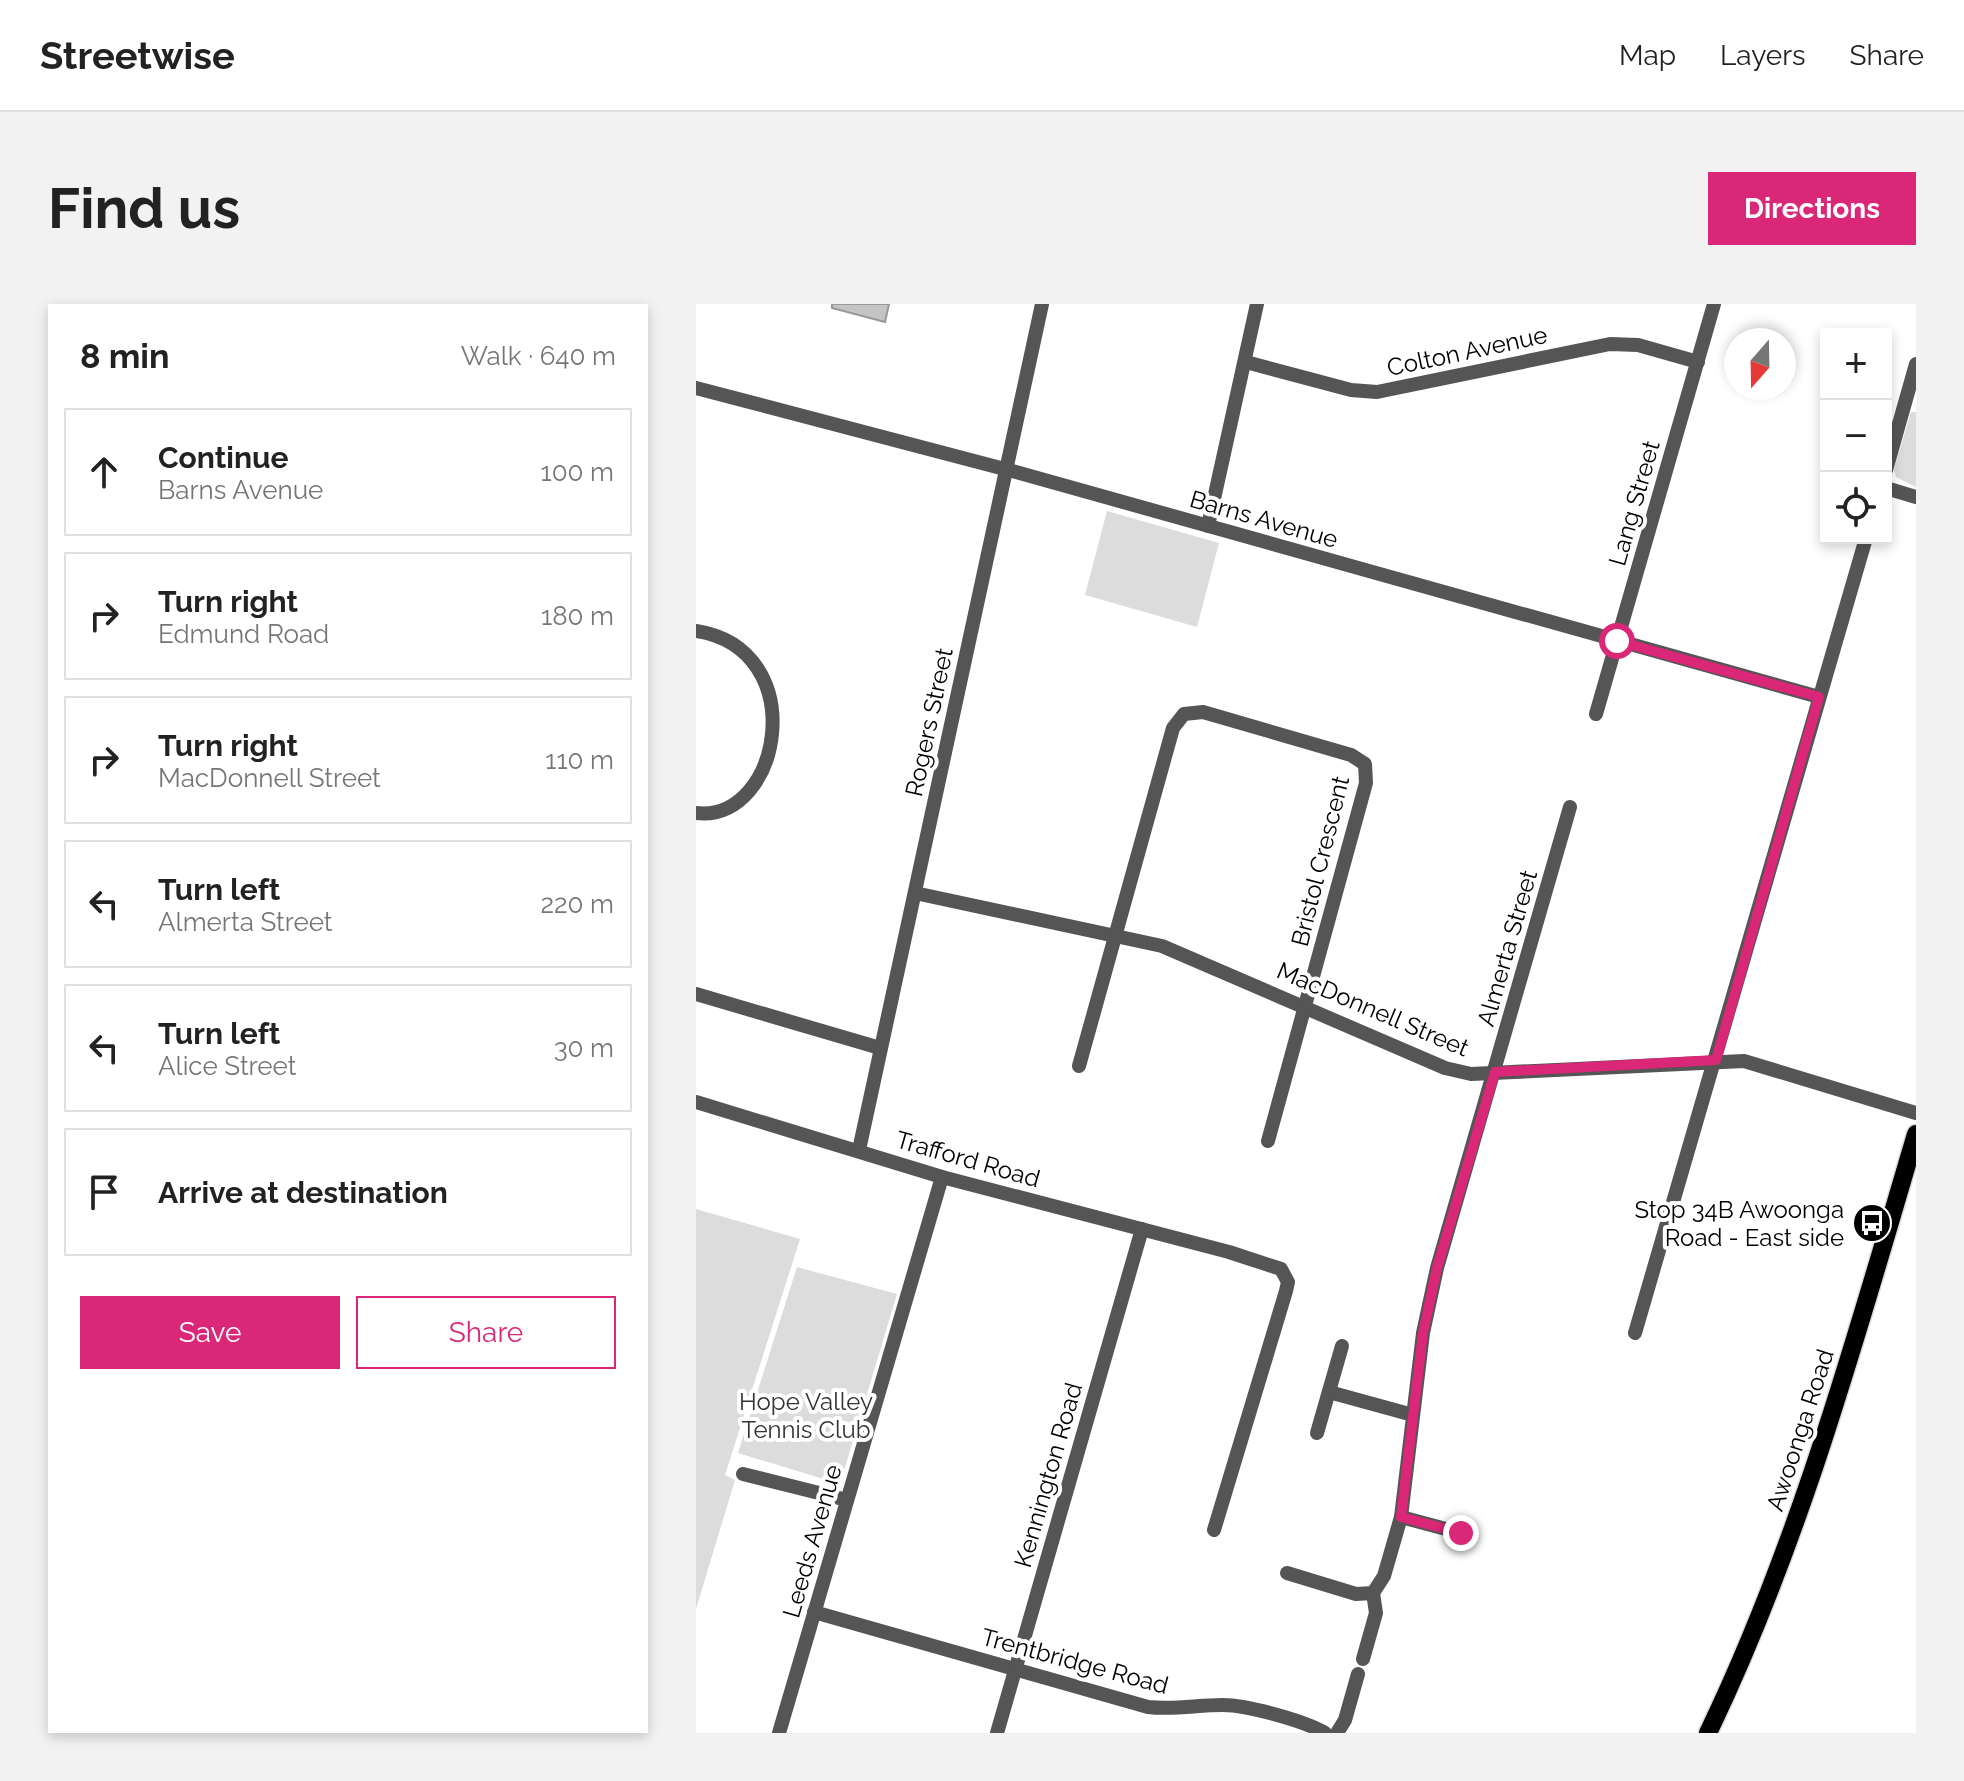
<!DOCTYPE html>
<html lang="en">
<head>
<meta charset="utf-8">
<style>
	:root { --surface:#fff; --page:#f2f2f2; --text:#222; --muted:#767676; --line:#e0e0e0; --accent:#db2777 }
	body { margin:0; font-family:Raleway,sans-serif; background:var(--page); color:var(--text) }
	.controls { position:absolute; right:24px; top:24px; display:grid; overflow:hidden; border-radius:0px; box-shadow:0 4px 12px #0003 }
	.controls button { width:72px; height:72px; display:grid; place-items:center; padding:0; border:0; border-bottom:2px solid var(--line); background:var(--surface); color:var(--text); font:40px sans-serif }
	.compass { position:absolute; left:1028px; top:24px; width:72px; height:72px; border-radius:50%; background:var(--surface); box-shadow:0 4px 12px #0003; rotate:200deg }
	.stop { position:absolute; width:24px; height:24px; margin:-18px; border:6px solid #db2777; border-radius:50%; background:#fff }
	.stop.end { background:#db2777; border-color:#fff; box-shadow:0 2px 8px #0008 }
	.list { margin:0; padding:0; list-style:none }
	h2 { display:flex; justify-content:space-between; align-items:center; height:104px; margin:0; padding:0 32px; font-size:34px }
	h2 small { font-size:26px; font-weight:400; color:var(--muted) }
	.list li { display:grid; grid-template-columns:52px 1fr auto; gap:24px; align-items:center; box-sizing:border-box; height:128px; margin:0 16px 16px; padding:0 16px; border:2px solid var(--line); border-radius:0px }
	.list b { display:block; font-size:30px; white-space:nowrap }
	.list p { margin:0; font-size:26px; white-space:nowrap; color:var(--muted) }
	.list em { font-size:26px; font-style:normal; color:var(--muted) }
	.actions { display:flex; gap:16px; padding:24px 32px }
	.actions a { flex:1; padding:18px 0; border:2px solid var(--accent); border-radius:0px; text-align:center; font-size:28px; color:var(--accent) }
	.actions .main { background:var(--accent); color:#fff }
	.icon { flex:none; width:44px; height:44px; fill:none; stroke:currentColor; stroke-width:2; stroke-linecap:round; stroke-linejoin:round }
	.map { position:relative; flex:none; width:1220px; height:1429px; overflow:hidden; border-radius:0px }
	header { display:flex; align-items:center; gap:48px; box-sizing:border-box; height:112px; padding:0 40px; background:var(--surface); border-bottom:2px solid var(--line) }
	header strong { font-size:38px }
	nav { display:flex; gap:44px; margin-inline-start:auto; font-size:28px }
	.intro { display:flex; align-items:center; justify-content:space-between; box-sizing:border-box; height:192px; padding:0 48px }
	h1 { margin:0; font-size:56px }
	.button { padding:20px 36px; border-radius:0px; background:var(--accent); color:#fff; font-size:28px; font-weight:700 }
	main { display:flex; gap:48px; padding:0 48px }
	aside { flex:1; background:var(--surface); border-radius:0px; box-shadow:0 4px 12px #0003 }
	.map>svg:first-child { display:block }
	.green { fill:#dcdcdc }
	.building { fill:#c4c4c4; stroke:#999; stroke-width:2 }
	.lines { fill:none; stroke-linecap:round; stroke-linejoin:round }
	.major-casing { stroke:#dbdbdb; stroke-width:21 }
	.minor { stroke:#555; stroke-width:14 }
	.major { stroke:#000; stroke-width:18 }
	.route { stroke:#db2777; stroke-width:10 }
	.labels { text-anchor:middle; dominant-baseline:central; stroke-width:8; stroke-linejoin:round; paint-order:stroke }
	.street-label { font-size:24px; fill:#000; stroke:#fff }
	.poi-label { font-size:24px; fill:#000; stroke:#fff; text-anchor:end }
	.park-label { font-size:24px; fill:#333; stroke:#fff }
</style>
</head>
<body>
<header>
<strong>Streetwise</strong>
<nav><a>Map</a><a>Layers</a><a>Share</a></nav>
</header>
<div class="intro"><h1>Find us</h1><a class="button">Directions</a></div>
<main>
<aside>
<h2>8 min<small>Walk · 640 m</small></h2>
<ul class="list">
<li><svg class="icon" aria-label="ahead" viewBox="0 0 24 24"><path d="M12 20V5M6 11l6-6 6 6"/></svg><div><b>Continue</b><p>Barns Avenue</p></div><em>100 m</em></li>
<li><svg class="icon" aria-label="right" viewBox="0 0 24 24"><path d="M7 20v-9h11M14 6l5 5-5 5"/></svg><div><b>Turn right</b><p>Edmund Road</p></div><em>180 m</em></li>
<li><svg class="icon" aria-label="right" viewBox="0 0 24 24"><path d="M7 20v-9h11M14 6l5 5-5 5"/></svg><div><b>Turn right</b><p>MacDonnell Street</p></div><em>110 m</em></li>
<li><svg class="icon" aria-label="left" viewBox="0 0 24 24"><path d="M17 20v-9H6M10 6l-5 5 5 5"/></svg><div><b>Turn left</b><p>Almerta Street</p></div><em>220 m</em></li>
<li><svg class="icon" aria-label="left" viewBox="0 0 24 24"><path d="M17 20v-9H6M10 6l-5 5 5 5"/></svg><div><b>Turn left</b><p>Alice Street</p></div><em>30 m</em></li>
<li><svg class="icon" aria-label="arrive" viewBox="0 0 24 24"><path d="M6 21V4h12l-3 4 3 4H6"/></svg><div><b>Arrive at destination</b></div></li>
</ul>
<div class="actions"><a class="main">Save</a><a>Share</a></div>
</aside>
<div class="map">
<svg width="1220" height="1429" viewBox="0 0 1220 1429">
	<rect width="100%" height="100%" fill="#fff"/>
	<g class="green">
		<polygon points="1215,108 1220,108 1220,183 1200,173 1198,165"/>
		<polygon points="411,207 523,239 501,323 389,291"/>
		<polygon points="0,905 104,935 29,1171 39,1176 0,1305"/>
		<polygon points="101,963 201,990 144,1180 42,1149"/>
	</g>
	<polygon class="building" points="136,0 193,0 189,18 136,4"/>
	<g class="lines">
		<g class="major-casing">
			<path id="major" d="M1012 1429C1104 1238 1160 1032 1220 830"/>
		</g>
		<g class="minor">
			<polyline points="550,58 655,86 681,88 914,40 942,41 1002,58"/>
			<polyline points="0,84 320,168 1123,393"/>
			<polyline points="1190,166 1220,60"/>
			<polyline points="1190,184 1220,193"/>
			<polyline points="512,222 561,0"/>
			<path d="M0 327C117 345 86 519 0 509"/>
			<polyline points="900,410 1018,0"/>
			<polyline points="219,589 466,642 749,764 775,770 1048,757 1220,809"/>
			<polyline points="0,690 184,744"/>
			<polyline points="383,762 477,424 488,410 507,408 655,451 669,460 670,479 572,837"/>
			<polyline points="0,798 246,873 533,948 585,965 592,978 590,987 518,1226"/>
			<polyline points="163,846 346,0"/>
			<polyline points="939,1029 1170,234"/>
			<polyline points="633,1088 717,1111"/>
			<polyline points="621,1129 646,1042"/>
			<polyline points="47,1170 151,1196"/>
			<polyline points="705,1213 765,1229"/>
			<polyline points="591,1269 660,1290 677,1289"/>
			<path d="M118 1308 452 1403C480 1406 500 1401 527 1401 551 1401 609 1417 629 1429"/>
			<polyline points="667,1355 680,1309 677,1289 688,1272 705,1213 727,1029 741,964 874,503"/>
			<polyline points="83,1429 246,873"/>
			<polyline points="301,1429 446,925"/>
			<polyline points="641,1429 649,1416 662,1370"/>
		</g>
		<use href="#major" class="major"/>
	</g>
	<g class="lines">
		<polyline class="route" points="765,1229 705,1213 727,1029 741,964 799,768 1020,756 1123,393 921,337"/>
	</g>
	<defs>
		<g id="bus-disc" transform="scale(2)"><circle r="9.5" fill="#000" stroke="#fff"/><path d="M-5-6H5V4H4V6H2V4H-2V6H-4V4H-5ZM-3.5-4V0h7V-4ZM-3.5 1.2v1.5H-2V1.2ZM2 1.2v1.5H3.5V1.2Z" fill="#fff"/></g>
	</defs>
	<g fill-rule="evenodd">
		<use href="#bus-disc" x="1176" y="919"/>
	</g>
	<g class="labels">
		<g class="street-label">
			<text transform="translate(771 47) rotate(-12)">Colton Avenue</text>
			<text transform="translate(938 199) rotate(-74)">Lang Street</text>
			<text transform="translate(568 215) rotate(16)">Barns Avenue</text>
			<text transform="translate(233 418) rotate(-78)">Rogers Street</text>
			<text transform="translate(624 557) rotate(-76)">Bristol Crescent</text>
			<text transform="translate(811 644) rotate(-74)">Almerta Street</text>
			<text transform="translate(677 705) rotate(23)">MacDonnell Street</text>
			<text transform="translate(272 855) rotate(16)">Trafford Road</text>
			<text transform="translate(1104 1126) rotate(-72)">Awoonga Road</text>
			<text transform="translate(352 1171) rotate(-74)">Kennington Road</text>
			<text transform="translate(116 1237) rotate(-74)">Leeds Avenue</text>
			<text transform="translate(379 1357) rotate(15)">Trentbridge Road</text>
		</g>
		<g class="poi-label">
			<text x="1148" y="905">Stop 34B Awoonga<tspan x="1148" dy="28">Road - East side</tspan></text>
		</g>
		<g class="park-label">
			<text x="110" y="1097">Hope Valley<tspan x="110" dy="28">Tennis Club</tspan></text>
		</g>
	</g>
</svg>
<div class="controls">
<button>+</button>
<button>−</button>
<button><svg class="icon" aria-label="locate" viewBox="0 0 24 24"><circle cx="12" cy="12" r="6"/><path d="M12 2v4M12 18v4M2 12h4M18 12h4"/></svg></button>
</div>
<svg class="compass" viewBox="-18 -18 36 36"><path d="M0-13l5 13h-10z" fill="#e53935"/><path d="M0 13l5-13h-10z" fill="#767676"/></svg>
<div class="stop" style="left:921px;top:337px"></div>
<div class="stop end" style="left:765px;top:1229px"></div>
</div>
</main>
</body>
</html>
